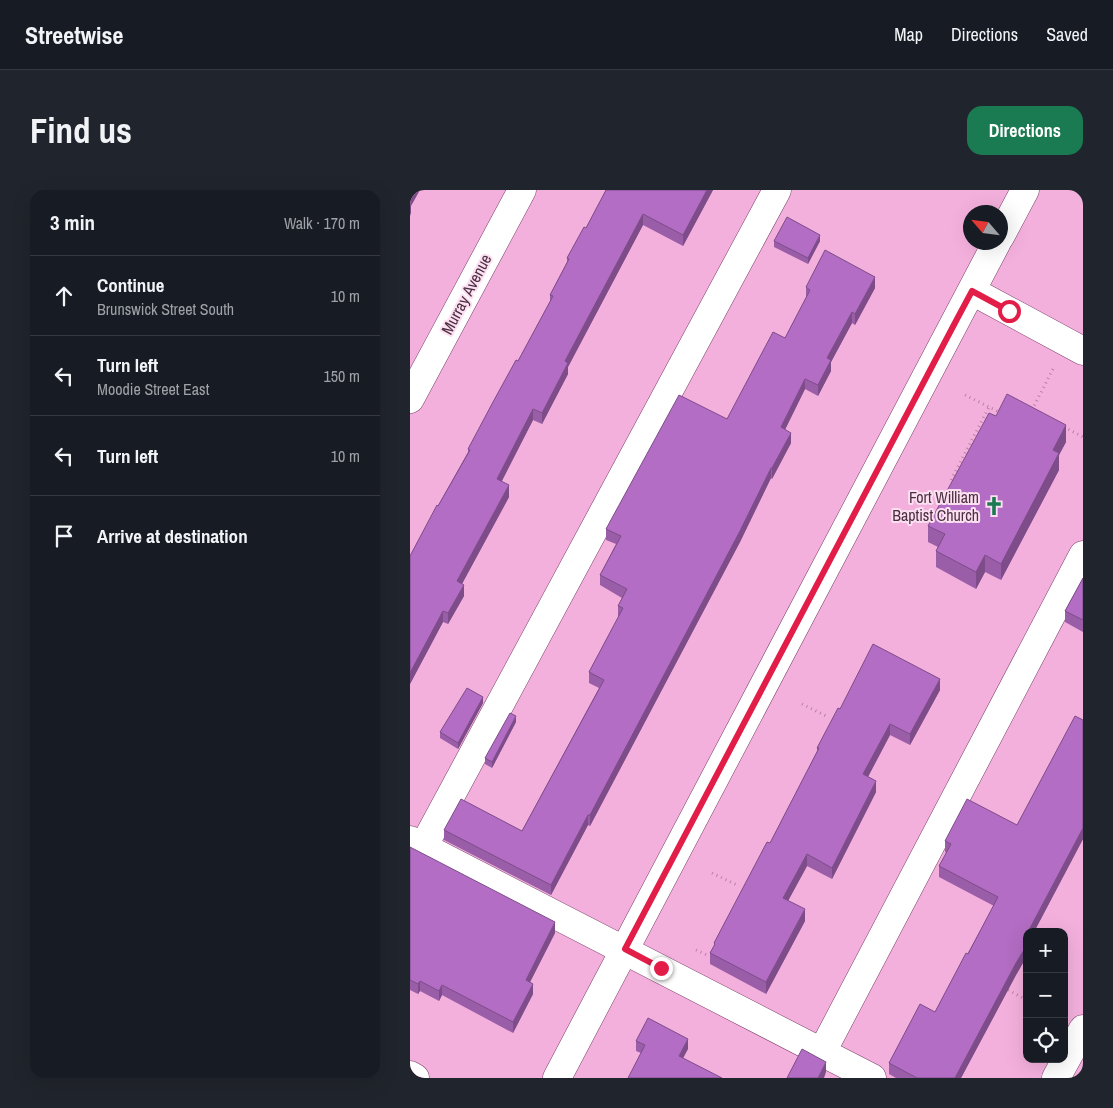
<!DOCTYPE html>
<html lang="en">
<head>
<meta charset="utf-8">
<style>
	:root { --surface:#171b24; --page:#20242c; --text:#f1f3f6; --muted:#9ea1a6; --line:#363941; --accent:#1a7a51 }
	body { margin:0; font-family:"Archivo Narrow",sans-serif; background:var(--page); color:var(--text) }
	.controls { position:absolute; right:15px; bottom:15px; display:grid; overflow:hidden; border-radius:10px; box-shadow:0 5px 20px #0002 }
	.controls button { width:45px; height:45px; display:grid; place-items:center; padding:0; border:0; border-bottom:1px solid var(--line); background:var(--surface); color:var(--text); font:25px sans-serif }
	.compass { position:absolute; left:553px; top:15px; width:45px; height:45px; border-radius:50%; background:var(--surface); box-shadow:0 5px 20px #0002; rotate:298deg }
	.stop { position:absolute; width:15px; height:15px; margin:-11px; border:4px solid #e11d48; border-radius:50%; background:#fff }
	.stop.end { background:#e11d48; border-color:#fff; box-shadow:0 1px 5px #0008 }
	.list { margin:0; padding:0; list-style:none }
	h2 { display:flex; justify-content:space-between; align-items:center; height:65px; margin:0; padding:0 20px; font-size:21px }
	h2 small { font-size:16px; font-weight:400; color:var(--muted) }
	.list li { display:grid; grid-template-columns:32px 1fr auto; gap:15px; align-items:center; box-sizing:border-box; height:80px; padding:0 20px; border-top:1px solid var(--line) }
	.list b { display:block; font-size:19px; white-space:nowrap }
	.list p { margin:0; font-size:16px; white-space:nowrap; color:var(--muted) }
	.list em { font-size:16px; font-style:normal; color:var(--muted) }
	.icon { flex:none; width:28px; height:28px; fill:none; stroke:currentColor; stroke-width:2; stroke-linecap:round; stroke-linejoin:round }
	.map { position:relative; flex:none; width:673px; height:888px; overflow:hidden; border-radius:15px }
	header { display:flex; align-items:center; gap:30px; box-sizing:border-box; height:70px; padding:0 25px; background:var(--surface); border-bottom:1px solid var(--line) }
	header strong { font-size:24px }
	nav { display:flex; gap:28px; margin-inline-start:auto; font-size:18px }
	.intro { display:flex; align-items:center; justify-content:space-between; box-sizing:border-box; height:120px; padding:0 30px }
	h1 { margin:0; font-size:35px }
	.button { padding:12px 22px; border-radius:15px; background:var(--accent); color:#fff; font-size:18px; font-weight:700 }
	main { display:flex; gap:30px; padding:0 30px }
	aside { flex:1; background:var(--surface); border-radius:15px; box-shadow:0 5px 20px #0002 }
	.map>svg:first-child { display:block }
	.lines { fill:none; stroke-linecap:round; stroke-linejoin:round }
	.minor-casing { stroke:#7b4069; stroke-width:29 }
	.path { stroke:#b782a5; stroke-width:3; stroke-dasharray:1 4; stroke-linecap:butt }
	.minor { stroke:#fff; stroke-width:28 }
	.wall { fill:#9a5ea9 }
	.shaded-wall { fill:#7d4c89 }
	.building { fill:#b36dc4; stroke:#7d4c89 }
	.route { stroke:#e11d48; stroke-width:6 }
	.labels { text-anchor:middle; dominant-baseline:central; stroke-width:4; stroke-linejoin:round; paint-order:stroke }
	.street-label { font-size:16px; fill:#4a2f41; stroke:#fcdff1 }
	.poi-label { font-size:16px; fill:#4a2f41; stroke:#fcdff1; text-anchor:end }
</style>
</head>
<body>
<header>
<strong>Streetwise</strong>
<nav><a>Map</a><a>Directions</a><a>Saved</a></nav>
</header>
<div class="intro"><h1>Find us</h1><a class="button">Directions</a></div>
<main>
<aside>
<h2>3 min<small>Walk · 170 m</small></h2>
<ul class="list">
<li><svg class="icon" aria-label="ahead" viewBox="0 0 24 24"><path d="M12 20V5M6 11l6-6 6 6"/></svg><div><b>Continue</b><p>Brunswick Street South</p></div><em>10 m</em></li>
<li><svg class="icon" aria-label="left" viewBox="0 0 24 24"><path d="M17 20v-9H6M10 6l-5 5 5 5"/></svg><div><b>Turn left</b><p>Moodie Street East</p></div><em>150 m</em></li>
<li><svg class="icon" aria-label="left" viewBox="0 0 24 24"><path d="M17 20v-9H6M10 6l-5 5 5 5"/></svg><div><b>Turn left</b></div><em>10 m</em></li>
<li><svg class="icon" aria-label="arrive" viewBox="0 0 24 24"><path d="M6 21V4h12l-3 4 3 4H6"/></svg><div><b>Arrive at destination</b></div></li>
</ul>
</aside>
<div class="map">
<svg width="673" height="888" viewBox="0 0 673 888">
	<rect width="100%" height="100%" fill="#f4b0dd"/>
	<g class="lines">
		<g class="minor-casing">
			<g id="minor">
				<polyline points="590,47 615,0"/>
				<polyline points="562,101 673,161"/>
				<polyline points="0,209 112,0"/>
				<polyline points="0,650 462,888"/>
				<polyline points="13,657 367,0"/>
				<polyline points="412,862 673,365"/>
				<polyline points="0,885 5,888"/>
				<polyline points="147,888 587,52"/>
				<polyline points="646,888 673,839"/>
			</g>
		</g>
		<g class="path">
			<polyline points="555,205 591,223"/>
			<polyline points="622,220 643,179"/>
			<polyline points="654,237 673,247"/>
			<polyline points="541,290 579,217"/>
			<polyline points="392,514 418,527"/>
			<polyline points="302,683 329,696"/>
			<polyline points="286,760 297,765"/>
			<polyline points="598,800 617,810"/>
		</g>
		<use href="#minor" class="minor"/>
	</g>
	<g class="wall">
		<polygon points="196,0 303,0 273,56 233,35 158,177 158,184 132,234 123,230 92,291 99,307 52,394 54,406 38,434 33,432 0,494 0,366 58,262 58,259 108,171 140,112 140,105 157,72 157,68 176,38"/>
		<polygon points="364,51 410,51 398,74 364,57"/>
		<polygon points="396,97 465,98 445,135 442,133 421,172 421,181 408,206 395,199 375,239 381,253 362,289 361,288 330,352 180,636 178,635 141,705 34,650 34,640 112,641 189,498 179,493 179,482 209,427 208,426 208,416 212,408 190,395 190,385 206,354 196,350 196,339 317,229 375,148 396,108"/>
		<polygon points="586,226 656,252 649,265 649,280 591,390 575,382 566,399 526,377 526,361 528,357 518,352 518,336"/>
		<polygon points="673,388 673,442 655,432 655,421"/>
		<polygon points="530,500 500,555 480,545 458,587 466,602 422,689 397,676 378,711 395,731 356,804 300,774 300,763 304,757 304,753 360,653 407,562 407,558 430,519"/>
		<polygon points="73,513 48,559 30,548 30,542"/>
		<polygon points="673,530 673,649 624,742 617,742 617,766 606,785 551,888 486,888 479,884 479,873 525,822 584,716 529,687 529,676 537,663 535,662 535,651 607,635"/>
		<polygon points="106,532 82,578 75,574 75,568"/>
		<polygon points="0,657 145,743 120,792 123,804 103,843 32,805 29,811 10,801 8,804 0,800"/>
		<polygon points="226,851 278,859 231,863 226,861"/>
	</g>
	<g class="shaded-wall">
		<polygon points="4,0 10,0 1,16 1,23 0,26 0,8"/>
		<polygon points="297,0 303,0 273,56 273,45"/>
		<polygon points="233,24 233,35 158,177 158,184 132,234 132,223 155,171"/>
		<polygon points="410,45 410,51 398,74 398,68"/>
		<polygon points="465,87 465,98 445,135 445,124"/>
		<polygon points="442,122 442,133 421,172 421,181 408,206 408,195 417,168"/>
		<polygon points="395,189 395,199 371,248 371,237"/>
		<polygon points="123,219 123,230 87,300 87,289"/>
		<polygon points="656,235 656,252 649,265 649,280 591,390 591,374 643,260"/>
		<polygon points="381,243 381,253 362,289 362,278"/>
		<polygon points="361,278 361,288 330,352 180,636 180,625"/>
		<polygon points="99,295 99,307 47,403 47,391"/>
		<polygon points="575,365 575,382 566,399 566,382"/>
		<polygon points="54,395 54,406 38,434 38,423"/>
		<polygon points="33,421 33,432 0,494 0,483"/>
		<polygon points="530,489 530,500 500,555 500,544"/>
		<polygon points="73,507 73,513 48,559 48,553"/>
		<polygon points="106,526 106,532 82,578 82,572"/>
		<polygon points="480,534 480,545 453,596 453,584"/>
		<polygon points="466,591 466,602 422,689 422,678"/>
		<polygon points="178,625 178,635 141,705 141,695"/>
		<polygon points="673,638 673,649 624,742 618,742"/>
		<polygon points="397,664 397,676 373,720 373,708"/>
		<polygon points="395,719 395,731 356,804 356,792"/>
		<polygon points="145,732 145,743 116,800 116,790"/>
		<polygon points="617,755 617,766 606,785 551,888 545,888 606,773"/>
		<polygon points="10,791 10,801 8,804 8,794"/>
		<polygon points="123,794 123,804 103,843 103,832"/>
		<polygon points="32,795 32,805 29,811 29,801"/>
		<polygon points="278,849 278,859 269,876 269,866"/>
		<polygon points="416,872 416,882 414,888 408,888"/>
	</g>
	<g class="building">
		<polygon points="0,0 4,0 0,8"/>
		<polygon points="196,0 297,0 273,45 233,24 155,171 158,173 132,223 123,219 87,289 99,295 47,391 54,395 38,423 33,421 0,483 0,366 27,315 28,316 60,260 58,259 83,212 106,170 108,171 143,106 140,105 159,69 157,68 174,37 176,38"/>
		<polygon points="377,27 410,45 398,68 364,51"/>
		<polygon points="415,60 465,87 445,124 442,122 417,168 421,170 408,195 395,189 371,237 381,243 362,278 361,278 330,341 180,625 178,625 141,695 34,640 51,609 112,641 194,490 179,482 213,418 208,416 217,399 190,385 211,346 196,339 269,205 317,229 363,142 375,148 400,100 396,97"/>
		<polygon points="597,204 656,235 643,260 649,263 591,374 575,365 566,382 526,361 535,344 518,336 579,223 586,226"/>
		<polygon points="673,388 673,430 655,421"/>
		<polygon points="463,454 530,489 500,544 480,534 453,584 466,591 422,678 397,664 373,708 395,719 356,792 300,763 305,754 304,753 357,652 360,653 409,558 407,558 428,518 430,519"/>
		<polygon points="57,498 73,507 48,553 30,542"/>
		<polygon points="100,523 106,526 82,572 75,568"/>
		<polygon points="665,526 673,530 673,638 618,742 617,742 617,755 606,773 545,888 507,888 479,873 510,814 525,822 556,763 558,764 588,707 529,676 541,654 535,651 557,609 607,635"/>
		<polygon points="0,657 145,732 116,790 123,794 103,832 32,795 29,801 10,791 8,794 0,790"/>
		<polygon points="238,828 278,849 269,866 312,888 218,888 235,855 226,851"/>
		<polygon points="392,859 416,872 408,888 377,888"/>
	</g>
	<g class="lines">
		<polyline class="route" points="251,778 215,759 547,129 562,101 599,121"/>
	</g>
	<defs>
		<g id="church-bare" transform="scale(1.5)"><path d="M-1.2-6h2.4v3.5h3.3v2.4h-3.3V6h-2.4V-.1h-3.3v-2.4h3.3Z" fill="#1a7a51" stroke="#fcdff1" stroke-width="2.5" paint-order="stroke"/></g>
	</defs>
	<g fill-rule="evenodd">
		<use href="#church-bare" x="584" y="316"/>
	</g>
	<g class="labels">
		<g class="street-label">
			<text transform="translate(56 104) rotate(-62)">Murray Avenue</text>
		</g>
		<g class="poi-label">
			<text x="569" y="307">Fort William<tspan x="569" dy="18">Baptist Church</tspan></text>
		</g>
	</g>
</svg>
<div class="controls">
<button>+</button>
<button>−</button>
<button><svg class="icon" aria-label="locate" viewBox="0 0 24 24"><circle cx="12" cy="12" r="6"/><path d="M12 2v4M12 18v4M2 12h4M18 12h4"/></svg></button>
</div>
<svg class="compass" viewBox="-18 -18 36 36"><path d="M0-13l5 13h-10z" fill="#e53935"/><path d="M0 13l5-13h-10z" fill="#9ea1a6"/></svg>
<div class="stop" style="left:599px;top:121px"></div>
<div class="stop end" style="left:251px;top:778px"></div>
</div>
</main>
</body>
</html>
